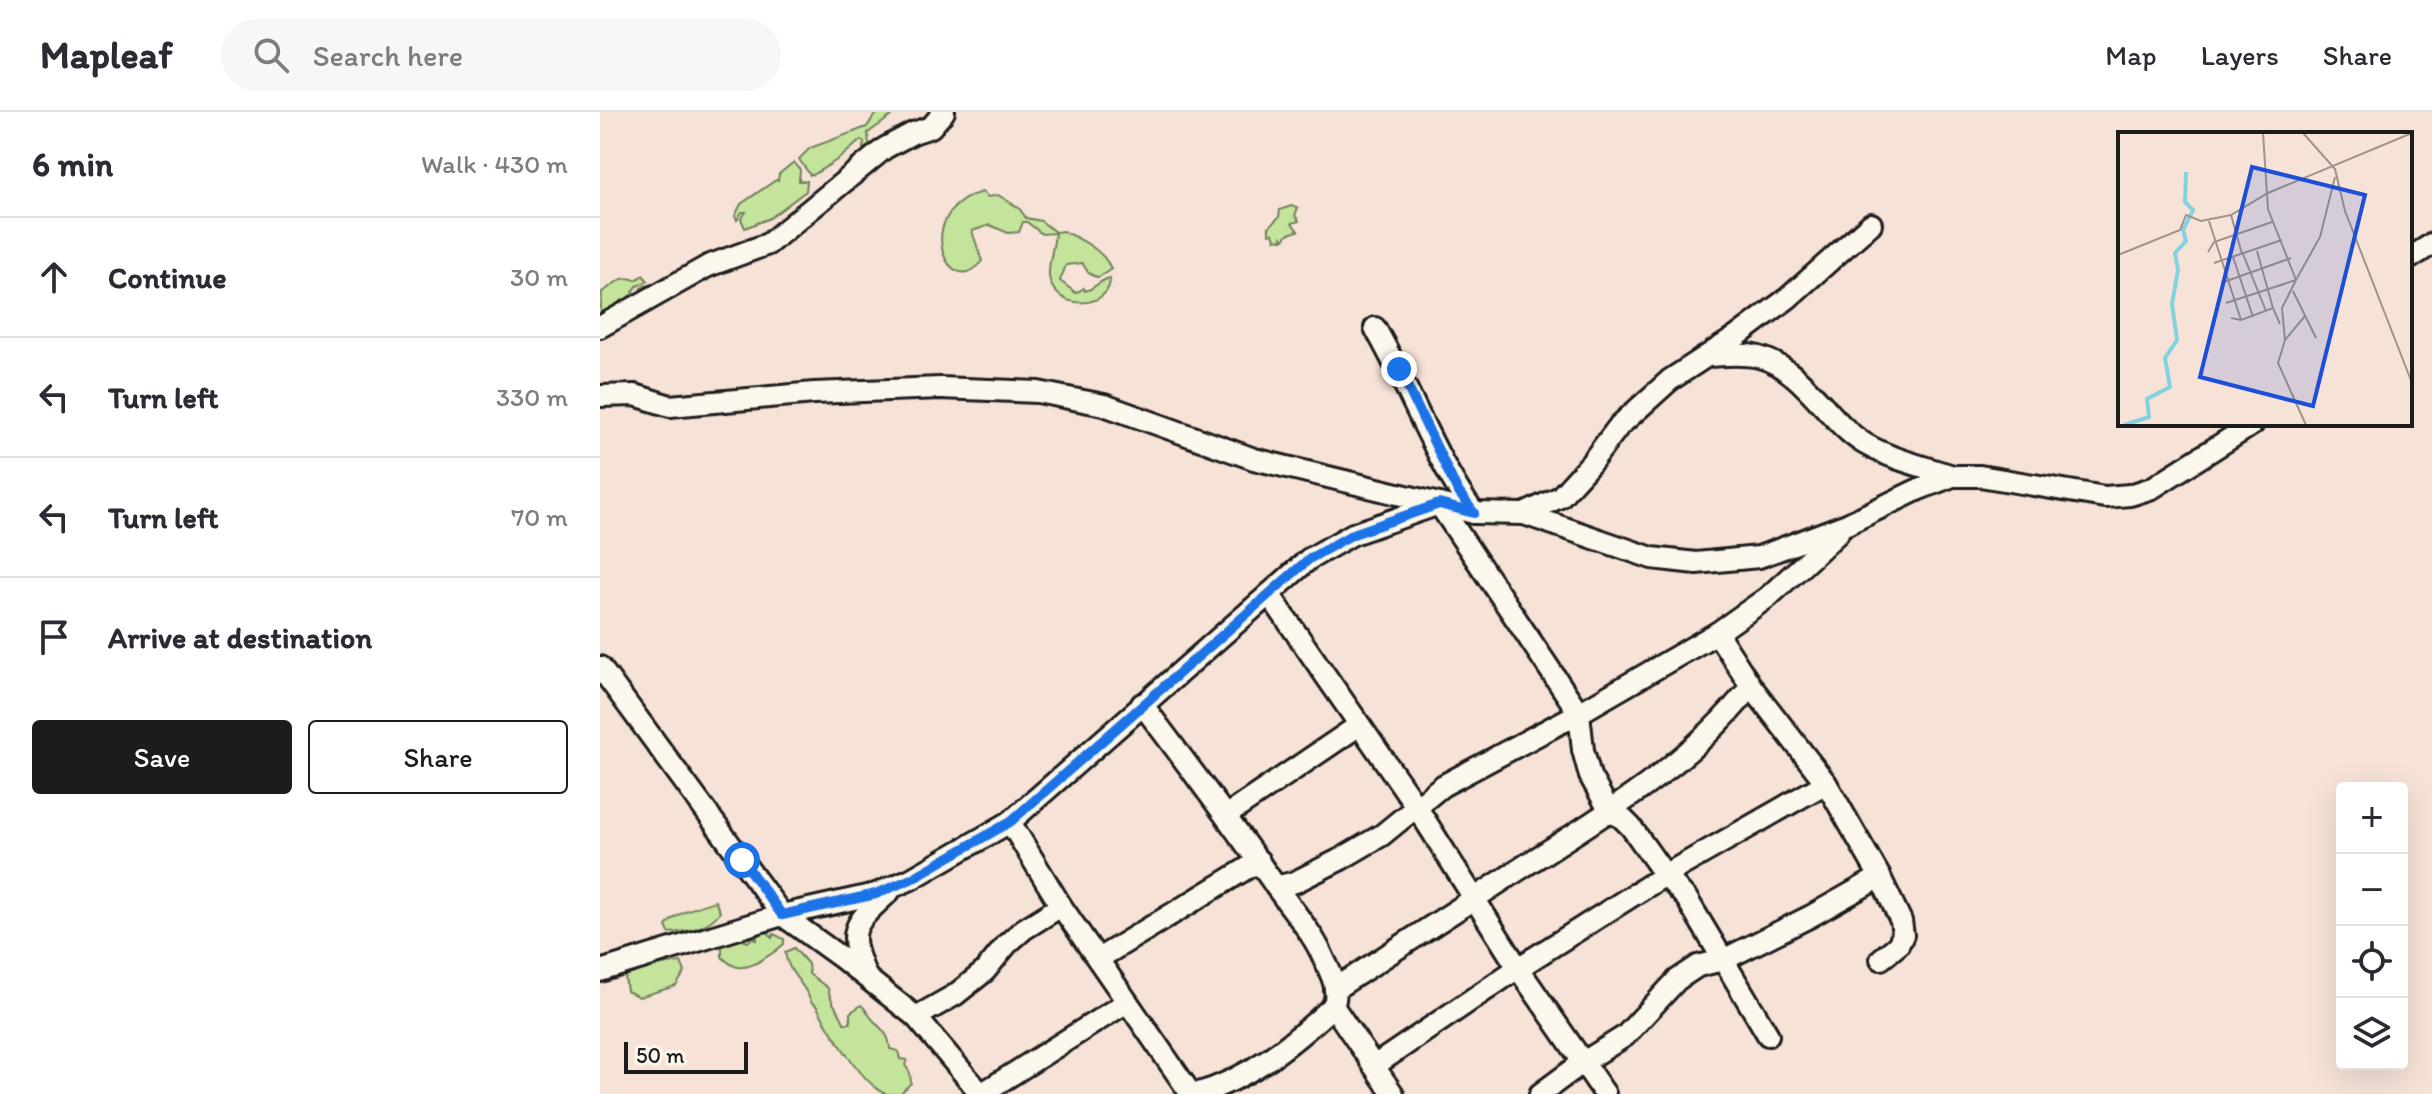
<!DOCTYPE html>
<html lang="en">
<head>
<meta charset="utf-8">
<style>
	:root { --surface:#fff; --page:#f7f7f7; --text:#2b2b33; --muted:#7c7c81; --line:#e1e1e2; --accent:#1c1c1c }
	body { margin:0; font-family:Itim,sans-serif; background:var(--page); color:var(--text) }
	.controls { position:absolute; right:24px; bottom:24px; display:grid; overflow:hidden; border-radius:8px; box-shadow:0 8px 32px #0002 }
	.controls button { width:72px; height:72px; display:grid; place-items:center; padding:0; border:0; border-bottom:2px solid var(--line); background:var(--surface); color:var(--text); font:40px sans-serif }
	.scale { position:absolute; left:24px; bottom:20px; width:124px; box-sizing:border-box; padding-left:8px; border:4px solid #1c1c1c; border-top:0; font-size:22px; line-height:28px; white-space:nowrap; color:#1c1c1c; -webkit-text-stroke:6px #fbf7ec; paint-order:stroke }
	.stop { position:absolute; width:24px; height:24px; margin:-18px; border:6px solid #1a73e8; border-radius:50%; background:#fff }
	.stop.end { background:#1a73e8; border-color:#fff; box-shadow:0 2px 8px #0008 }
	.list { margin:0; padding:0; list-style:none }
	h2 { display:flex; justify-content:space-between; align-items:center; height:104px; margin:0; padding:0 32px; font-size:34px }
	h2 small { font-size:26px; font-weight:400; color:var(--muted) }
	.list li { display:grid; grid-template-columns:52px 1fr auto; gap:24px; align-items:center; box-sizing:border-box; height:120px; padding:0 32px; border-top:2px solid var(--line) }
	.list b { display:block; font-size:30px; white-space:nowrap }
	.list em { font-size:26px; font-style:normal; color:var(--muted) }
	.actions { display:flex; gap:16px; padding:24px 32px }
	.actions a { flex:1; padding:18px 0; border:2px solid var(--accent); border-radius:8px; text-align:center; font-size:28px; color:var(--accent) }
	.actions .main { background:var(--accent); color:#fff }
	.icon { flex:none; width:44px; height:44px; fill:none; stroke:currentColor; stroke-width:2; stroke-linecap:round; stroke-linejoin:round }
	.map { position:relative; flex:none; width:1832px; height:982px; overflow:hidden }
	header { display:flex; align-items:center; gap:48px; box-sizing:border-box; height:112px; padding:0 40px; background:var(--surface); border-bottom:2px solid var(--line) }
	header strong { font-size:38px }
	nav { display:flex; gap:44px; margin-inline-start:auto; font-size:28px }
	.search { width:560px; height:72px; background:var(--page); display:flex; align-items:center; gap:20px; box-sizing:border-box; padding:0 28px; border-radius:44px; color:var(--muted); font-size:30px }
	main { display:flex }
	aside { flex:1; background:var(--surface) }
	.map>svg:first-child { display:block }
	.green { fill:#c4e39b; stroke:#70805c; stroke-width:2 }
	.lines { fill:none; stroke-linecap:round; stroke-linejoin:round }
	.minor-casing { stroke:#1c1c1c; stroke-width:26 }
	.minor { stroke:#fbf7ec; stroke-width:20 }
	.route { stroke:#1a73e8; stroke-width:10 }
	.inset-river { fill:none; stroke:#82d2df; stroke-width:4 }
	.inset-road { fill:none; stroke:#9f938c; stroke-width:2 }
	.view { fill:#1d4ed8; fill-opacity:0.15; stroke:#1d4ed8; stroke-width:4 }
	.inset-edge { fill:none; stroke:#1c1c1c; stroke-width:4 }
</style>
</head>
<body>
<header>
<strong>Mapleaf</strong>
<div class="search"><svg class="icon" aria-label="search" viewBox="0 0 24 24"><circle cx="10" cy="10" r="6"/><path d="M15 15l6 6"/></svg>Search here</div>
<nav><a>Map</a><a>Layers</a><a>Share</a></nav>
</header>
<main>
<aside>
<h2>6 min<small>Walk · 430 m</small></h2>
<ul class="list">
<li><svg class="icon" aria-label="ahead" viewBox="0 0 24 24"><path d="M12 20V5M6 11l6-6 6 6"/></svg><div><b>Continue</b></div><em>30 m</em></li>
<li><svg class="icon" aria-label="left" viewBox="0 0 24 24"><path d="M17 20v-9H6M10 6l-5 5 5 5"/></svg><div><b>Turn left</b></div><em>330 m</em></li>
<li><svg class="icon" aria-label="left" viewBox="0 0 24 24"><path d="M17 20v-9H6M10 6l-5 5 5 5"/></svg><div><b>Turn left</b></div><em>70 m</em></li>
<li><svg class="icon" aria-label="arrive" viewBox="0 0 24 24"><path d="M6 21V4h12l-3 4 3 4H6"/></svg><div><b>Arrive at destination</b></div></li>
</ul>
<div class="actions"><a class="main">Save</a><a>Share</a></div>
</aside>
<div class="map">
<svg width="1832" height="982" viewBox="0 0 1832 982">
	<rect width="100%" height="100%" fill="#f6e2d7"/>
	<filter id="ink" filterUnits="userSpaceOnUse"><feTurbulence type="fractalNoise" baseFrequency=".0125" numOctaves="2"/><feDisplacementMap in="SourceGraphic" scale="16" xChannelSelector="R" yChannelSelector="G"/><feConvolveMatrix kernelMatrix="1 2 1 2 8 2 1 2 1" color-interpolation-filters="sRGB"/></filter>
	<g filter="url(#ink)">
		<g class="green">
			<polygon points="281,0 297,0 268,21 269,32 266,36 263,36 264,30 261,28 240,46 213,63 210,63 199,47 210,36 267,15 274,4"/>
			<polygon points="194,50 200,58 199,69 207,69 206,79 170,106 145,116 141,107 146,100 142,100 137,108 135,104 141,92 176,68 178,69 179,62"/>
			<path d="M382 80 388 85 398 83 419 96 426 106 441 109 455 120 463 119C480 127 504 138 511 157L499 165C488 164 488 159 482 151L466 153 460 169 476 181 484 176 485 179C497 176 497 169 510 166 511 198 453 200 449 164 448 150 454 136 455 121L442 122 427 110H423L419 120 408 121 390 113 372 119 382 149C350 192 309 101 382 80Z"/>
			<polygon points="691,94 698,96 695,103 699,109 692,111 698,119 688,122 684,127 682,125 682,128 675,127 673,121 669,122 669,115 679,105 680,98"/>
			<path d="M43 163 48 169 37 174 33 180 35 182 40 181 41 176 46 173 53 175 0 209 2 180C15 173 20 162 36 168Z"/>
			<path d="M115 789 120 800C109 815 87 820 69 821L66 814C76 800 99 794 115 789Z"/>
			<path d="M164 820 169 821 172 826 174 822 184 827V832C175 840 151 858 138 855 131 854 127 849 122 845V834L140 827 148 830 153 825 157 828V821Z"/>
			<path d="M194 836 208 852 209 862 228 876C231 894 240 898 244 911H250V901L261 893C267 898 269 904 274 909 283 919 289 922 290 937L298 939 300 947 307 948 305 953 310 961 311 971 300 982C296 982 291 982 287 982 266 977 228 916 217 895L211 890C206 872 187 861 185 840Z"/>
			<polygon points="81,850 85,860 76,874 39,885 27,879 25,865 32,859 43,856"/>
		</g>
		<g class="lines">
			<g class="minor-casing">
				<g id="minor">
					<polyline points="1810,146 1832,132"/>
					<polyline points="0,215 108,154 168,132 285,36 313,21 331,15 344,0"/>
					<path d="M775 216C810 276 834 346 874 401"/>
					<path d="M1110 244C1126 243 1143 241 1159 245 1204 257 1227 309 1265 332 1291 347 1325 355 1353 364"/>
					<polyline points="0,284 35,283 70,294 214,281 340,276 438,280 504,293 654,347 839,392 979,601 983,638 990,664 1010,700 1021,705 1031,715 1065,763 1087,787 1168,923"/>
					<polyline points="924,402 960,385 991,351 1019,314 1070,268 1136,225 1188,186 1271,112"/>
					<polyline points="1238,421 1168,485 1117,521 1151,574 1226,671 1280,765 1301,809 1303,823 1298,833 1281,847"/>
					<polyline points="669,482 816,694 918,856 1005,982"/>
					<polyline points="0,555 182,803 243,847 316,905 381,982"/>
					<path d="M542 592C588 653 633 713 677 776 693 799 713 821 724 847 731 861 740 879 733 894L793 982"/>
					<polyline points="627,703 758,614"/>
					<polyline points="410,710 461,794 591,982"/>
					<polyline points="676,775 695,770 741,747 782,723 842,674 979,601 1117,521"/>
					<polyline points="498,847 659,749"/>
					<polyline points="0,859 182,803 276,782 311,767 410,710 709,447 753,422 839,392 874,401 924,402 1052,446 1096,451 1159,445 1247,412 1317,378 1353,364 1380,364 1505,385 1530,383 1552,376 1653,312"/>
					<path d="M266 864C246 817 253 813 289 780"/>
					<path d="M735 877C800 835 864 793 929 751 1009 700 1092 650 1151 574"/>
					<polyline points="316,905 355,883 385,859 407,832 424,817 461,794"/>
					<polyline points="774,954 918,856 1065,763 1226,671"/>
					<polyline points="381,982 527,890"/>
					<path d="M596 982C650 967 693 931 733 894"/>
					<polyline points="940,982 982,951 1025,924 1077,868 1098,854 1123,848 1211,804 1280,765"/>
				</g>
			</g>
			<use href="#minor" class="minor"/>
		</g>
	</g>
	<g class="lines" filter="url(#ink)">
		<polyline class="route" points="142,748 182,803 276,782 311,767 410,710 709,447 753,422 839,392 874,401 857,378 799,257"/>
	</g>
	<g transform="translate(1518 20)">
		<rect width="294" height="294" fill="#f6e2d7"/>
		<path class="inset-river" d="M6 293 31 285 29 267 52 255 47 226 59 208 54 172 60 138 57 121 68 109 65 98 75 78 67 70 68 40"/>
		<path class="inset-road" d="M145 1 150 77 178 148 164 176 167 208 160 231 188 293M185 1 217 37 227 79 294 251M113 83 124 122M91 89 123 188M139 119 155 176M90 120 96 110 154 90M125 122 148 179M0 123 62 98 68 83 83 89 113 83 150 61 294 1M115 125 135 185M96 131 164 108M103 151 173 126M175 159 198 206M108 171 178 148 202 105 217 45M113 186 123 188 155 176 162 192M167 208 187 184"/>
		<path class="view" d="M134 35 247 63 195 274 82 245Z"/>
		<rect width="294" height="294" class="inset-edge"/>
	</g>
</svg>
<div class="controls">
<button>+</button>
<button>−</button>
<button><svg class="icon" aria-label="locate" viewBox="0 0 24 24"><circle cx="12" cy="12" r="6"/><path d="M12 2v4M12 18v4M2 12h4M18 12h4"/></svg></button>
<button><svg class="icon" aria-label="layers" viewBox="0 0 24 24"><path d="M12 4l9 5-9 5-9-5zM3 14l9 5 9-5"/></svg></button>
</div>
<div class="scale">50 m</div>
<div class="stop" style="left:142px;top:748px"></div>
<div class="stop end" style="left:799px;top:257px"></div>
</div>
</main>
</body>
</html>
